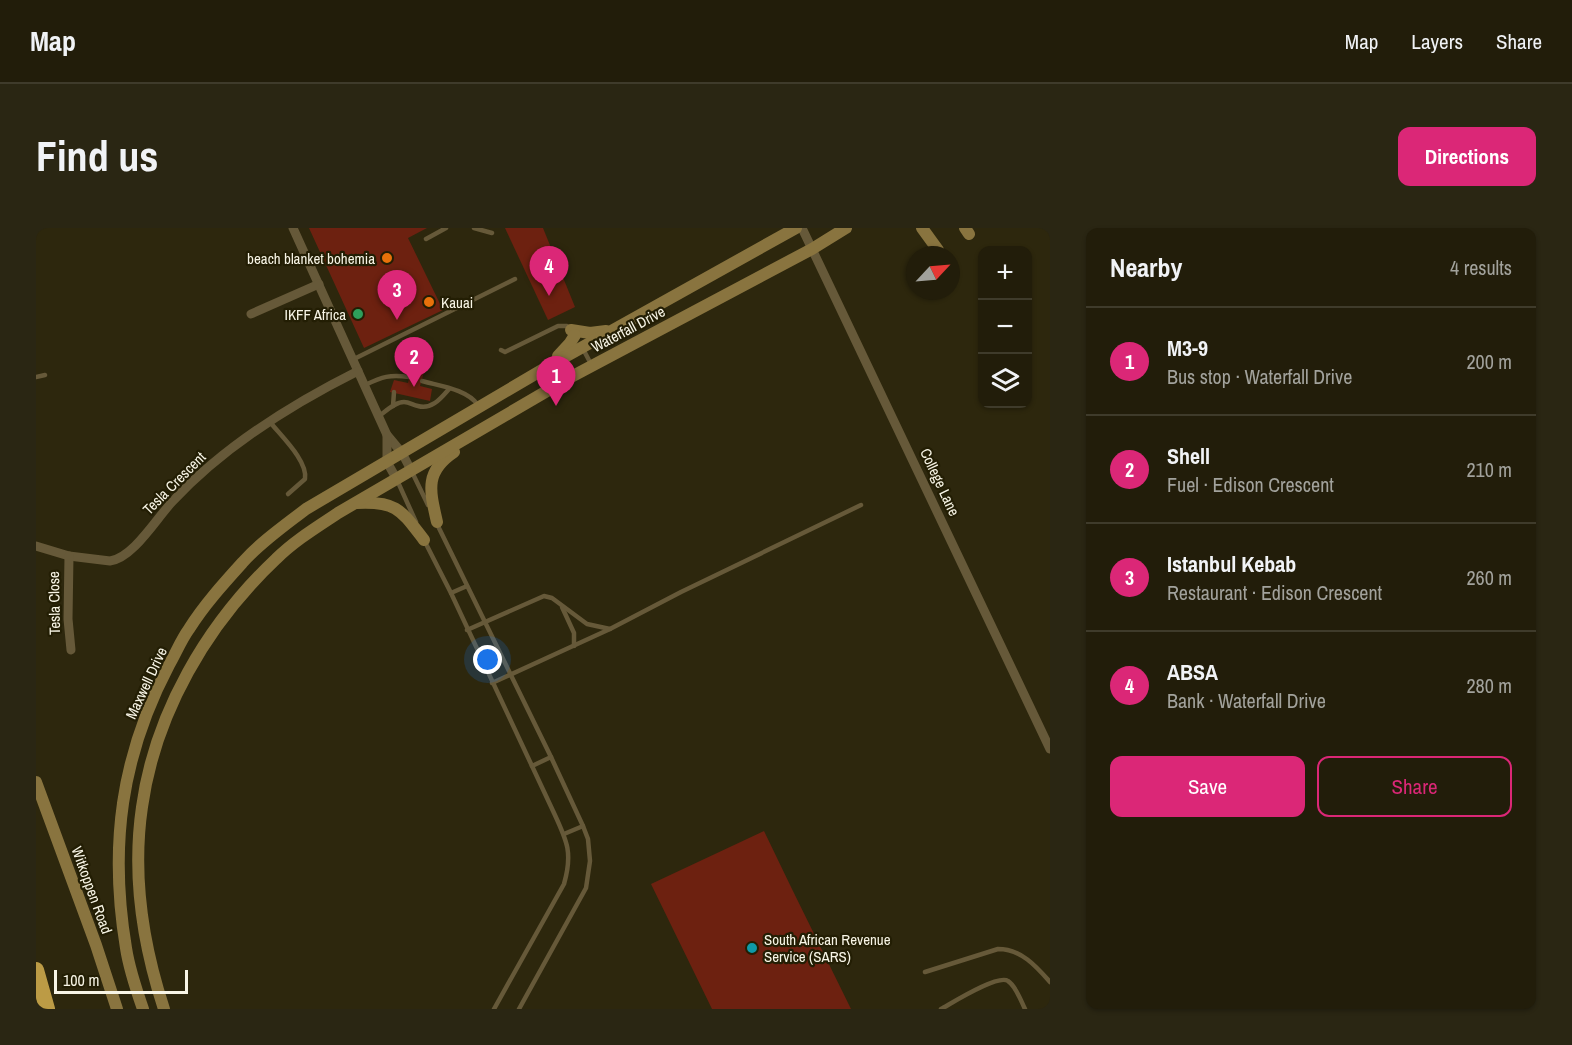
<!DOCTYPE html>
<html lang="en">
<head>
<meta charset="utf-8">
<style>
	:root { --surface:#221d0a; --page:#2a2613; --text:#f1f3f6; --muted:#a2a29c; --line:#3f3b2b; --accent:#db2777 }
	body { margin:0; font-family:"Archivo Narrow",sans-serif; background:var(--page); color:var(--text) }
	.controls { position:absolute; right:18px; top:18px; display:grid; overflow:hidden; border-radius:12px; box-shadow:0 2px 4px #0004 }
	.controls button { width:54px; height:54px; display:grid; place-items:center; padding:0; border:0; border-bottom:2px solid var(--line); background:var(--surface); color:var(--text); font:30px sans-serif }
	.compass { position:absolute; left:870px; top:18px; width:54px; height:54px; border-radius:50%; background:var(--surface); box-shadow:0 2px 4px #0004; rotate:64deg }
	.scale { position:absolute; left:18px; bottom:15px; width:134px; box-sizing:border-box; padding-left:6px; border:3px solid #f8f5e6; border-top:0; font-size:16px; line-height:21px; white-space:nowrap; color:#f8f5e6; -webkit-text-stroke:4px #231e04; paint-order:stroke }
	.you { position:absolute; left:452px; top:432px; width:21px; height:21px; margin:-15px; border:4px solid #fff; border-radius:50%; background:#1a73e8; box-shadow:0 0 0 9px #1a73e833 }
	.badge { display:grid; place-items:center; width:39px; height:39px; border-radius:50%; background:var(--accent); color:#fff; font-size:20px; font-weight:700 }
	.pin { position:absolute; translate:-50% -50px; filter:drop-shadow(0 2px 3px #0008) }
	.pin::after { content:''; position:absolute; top:32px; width:21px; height:18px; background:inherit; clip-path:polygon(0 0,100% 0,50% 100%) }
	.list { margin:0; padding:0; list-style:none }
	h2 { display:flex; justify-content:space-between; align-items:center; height:78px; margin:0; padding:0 24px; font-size:26px }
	h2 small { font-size:20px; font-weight:400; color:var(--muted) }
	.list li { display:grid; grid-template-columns:39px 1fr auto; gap:18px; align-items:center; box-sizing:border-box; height:108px; padding:0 24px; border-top:2px solid var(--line) }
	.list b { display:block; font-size:22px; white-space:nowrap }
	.list p { margin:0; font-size:20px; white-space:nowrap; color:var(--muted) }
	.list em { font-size:20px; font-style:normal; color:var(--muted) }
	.actions { display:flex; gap:12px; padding:18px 24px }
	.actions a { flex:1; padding:14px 0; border:2px solid var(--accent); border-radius:12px; text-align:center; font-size:21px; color:var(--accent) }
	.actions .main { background:var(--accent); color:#fff }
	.icon { flex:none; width:33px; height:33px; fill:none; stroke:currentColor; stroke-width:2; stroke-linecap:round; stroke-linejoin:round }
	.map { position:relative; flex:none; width:1014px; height:781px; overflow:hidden; border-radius:12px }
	header { display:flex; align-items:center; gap:36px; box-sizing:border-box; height:84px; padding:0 30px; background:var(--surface); border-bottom:2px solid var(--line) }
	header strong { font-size:28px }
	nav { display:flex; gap:33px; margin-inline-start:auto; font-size:21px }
	.intro { display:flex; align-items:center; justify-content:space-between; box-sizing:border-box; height:144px; padding:0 36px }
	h1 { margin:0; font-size:42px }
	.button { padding:15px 27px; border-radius:12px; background:var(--accent); color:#fff; font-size:21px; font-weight:700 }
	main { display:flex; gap:36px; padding:0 36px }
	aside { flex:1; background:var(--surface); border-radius:12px; box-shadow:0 2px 4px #0004 }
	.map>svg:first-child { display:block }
	.building { fill:#6d2110 }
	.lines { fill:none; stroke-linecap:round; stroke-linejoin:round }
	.service { stroke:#665939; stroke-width:4.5 }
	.minor { stroke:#665939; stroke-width:9 }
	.secondary { stroke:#89743f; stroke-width:12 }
	.motorway { stroke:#bc9b45; stroke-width:16 }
	.food-dot { fill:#e8710a; stroke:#231e04; stroke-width:2 }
	.leisure-dot { fill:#2e9e5b; stroke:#231e04; stroke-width:2 }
	.culture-dot { fill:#0f9aa8; stroke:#231e04; stroke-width:2 }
	.labels { text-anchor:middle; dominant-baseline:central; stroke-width:4.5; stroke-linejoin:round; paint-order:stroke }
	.poi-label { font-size:15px; fill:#f8f5e6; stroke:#231e04; text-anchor:end }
	.street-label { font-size:15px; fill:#f8f5e6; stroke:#231e04 }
</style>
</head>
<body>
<header>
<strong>Map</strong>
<nav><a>Map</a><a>Layers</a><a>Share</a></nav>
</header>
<div class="intro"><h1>Find us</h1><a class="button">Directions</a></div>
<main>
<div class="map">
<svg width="1014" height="781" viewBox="0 0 1014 781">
	<rect width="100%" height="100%" fill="#2d270d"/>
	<g class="building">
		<polygon points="273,0 391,0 372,10 407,82 328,120"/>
		<polygon points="469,0 507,0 539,79 512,92"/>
		<polygon points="375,141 388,144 384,158 396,161 394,173 354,164 358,152 372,155"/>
		<polygon points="728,603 755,659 815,781 676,781 615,656"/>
	</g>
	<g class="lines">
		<g class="service">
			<polyline points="438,0 456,5"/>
			<polyline points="390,11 410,0"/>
			<polyline points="546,119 555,136"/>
			<polyline points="465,122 469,124 522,98 531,98 535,102"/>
			<polyline points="318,131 479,51"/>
			<polyline points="0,149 9,147"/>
			<path d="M386 153C404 158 431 161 442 177"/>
			<path d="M329 157C346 149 354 146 373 149"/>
			<polyline points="357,178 358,164"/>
			<path d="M343 188C350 183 359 174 368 174 373 174 377 177 382 178 396 182 405 170 413 161"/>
			<path d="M234 194C245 208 272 233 269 251L252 266"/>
			<polyline points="376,244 392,277"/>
			<polyline points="361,252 380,294"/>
			<polyline points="401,296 515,529 547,598 552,611 554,633 550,660 483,781"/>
			<path d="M388 312 415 365 518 585C531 613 537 625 528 656L458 781"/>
			<polyline points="415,365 431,358"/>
			<polyline points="526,379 538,405 538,418"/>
			<polyline points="431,402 508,368 516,370 551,396 574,401"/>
			<polyline points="456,455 574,401 645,364 825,277"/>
			<polyline points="496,538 515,529"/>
			<polyline points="528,606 547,598"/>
			<path d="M889 744 962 721C985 721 1000 738 1014 754"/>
			<path d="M905 781C916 775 962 746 972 753 980 758 985 773 989 781"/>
		</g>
		<g class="minor">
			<polyline points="257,0 351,207 366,225 375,242"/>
			<polyline points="766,0 1014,521"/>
			<polyline points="215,86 283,56"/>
			<polyline points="351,207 351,234 360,250"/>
			<path d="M0 318 33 328 74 333C97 330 120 291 136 274 186 220 256 176 322 143"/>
			<polyline points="33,328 32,391 35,422"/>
		</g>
		<g class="secondary">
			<polyline points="886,0 902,22"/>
			<polyline points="929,0 933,6"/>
			<polyline points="535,102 554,105 570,103"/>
			<polyline points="522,128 534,115 539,107"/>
			<path d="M321 275C361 273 365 282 388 312"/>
			<path d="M401 294C394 263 388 244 418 224"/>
			<polyline points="0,554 60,717 81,781"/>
			<path d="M107 781C100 761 93 740 90 720 73 618 85 528 133 437 140 425 145 412 153 401 168 377 188 355 207 334 225 314 248 298 270 281L518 135 760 0"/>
			<path d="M128 781C107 717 96 647 106 579 119 485 171 396 240 331 258 313 281 299 302 285L535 149 776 21 810 0"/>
		</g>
		<polyline class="motorway" points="0,742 11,781"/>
	</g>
	<g class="food-dot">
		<circle cx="351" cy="30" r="6"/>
		<circle cx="393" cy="74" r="6"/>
	</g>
	<circle class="leisure-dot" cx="322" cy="86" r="6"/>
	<circle class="culture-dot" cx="716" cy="720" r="6"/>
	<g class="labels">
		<g class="poi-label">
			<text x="339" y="30">beach blanket bohemia</text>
			<text x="405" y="74" text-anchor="start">Kauai</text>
			<text x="310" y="86">IKFF Africa</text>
			<text x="728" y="711" text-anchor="start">South African Revenue<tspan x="728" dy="17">Service (SARS)</tspan></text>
		</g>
		<g class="street-label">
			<text transform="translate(592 101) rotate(-28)">Waterfall Drive</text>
			<text transform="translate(904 254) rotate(65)">College Lane</text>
			<text transform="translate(138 255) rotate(-45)">Tesla Crescent</text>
			<text transform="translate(18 375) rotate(-91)">Tesla Close</text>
			<text transform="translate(110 455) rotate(-65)">Maxwell Drive</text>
			<text transform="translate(56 662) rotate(70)">Witkoppen Road</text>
		</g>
	</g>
</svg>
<div class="controls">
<button>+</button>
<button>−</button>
<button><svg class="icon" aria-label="layers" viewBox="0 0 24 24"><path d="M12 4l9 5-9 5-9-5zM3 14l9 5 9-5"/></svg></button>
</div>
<svg class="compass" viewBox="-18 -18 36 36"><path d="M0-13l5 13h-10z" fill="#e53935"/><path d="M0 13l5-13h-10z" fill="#a2a29c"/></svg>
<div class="scale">100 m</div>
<div class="you"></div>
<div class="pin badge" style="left:520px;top:178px">1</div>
<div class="pin badge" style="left:378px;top:159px">2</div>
<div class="pin badge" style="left:361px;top:92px">3</div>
<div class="pin badge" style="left:513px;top:68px">4</div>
</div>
<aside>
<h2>Nearby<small>4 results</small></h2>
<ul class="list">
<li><span class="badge">1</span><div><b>M3-9</b><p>Bus stop · Waterfall Drive</p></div><em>200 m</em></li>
<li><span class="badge">2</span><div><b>Shell</b><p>Fuel · Edison Crescent</p></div><em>210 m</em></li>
<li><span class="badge">3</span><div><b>Istanbul Kebab</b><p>Restaurant · Edison Crescent</p></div><em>260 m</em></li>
<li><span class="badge">4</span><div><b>ABSA</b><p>Bank · Waterfall Drive</p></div><em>280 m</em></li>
</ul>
<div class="actions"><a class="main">Save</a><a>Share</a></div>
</aside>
</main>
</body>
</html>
